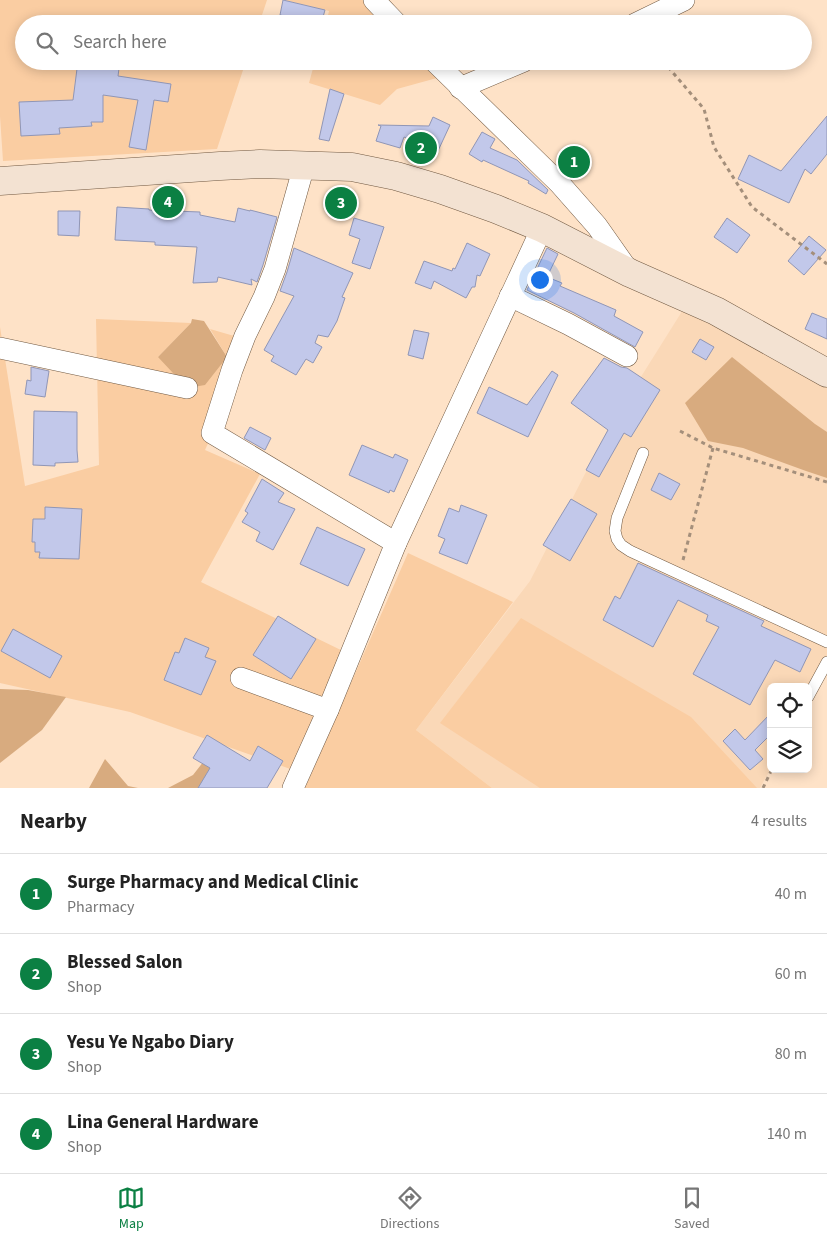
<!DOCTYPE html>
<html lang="en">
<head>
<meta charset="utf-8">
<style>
	:root { --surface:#fff; --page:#f6f6f6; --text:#222; --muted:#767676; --line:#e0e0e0; --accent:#0b8043 }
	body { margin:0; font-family:"Source Sans 3",sans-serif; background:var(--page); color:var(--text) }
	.controls { position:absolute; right:15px; bottom:15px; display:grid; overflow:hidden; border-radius:8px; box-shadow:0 2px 12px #0003 }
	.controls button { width:45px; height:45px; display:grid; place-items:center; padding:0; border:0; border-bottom:1px solid var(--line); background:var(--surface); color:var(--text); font:25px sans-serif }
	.you { position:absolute; left:539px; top:279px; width:18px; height:18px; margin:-12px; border:4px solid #fff; border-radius:50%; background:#1a73e8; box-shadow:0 0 0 8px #1a73e833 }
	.badge { display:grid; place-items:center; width:32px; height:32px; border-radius:50%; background:var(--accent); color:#fff; font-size:16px; font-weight:700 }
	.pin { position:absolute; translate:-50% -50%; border:2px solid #fff; box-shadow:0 1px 5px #0006 }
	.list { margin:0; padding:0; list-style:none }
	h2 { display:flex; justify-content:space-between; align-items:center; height:65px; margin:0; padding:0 20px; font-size:21px }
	h2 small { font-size:16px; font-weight:400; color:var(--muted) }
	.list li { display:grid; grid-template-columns:32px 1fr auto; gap:15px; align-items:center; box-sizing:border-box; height:80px; padding:0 20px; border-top:1px solid var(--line) }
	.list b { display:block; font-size:19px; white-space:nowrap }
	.list p { margin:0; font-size:16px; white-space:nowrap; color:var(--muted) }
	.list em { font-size:16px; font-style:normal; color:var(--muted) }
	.icon { flex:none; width:28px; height:28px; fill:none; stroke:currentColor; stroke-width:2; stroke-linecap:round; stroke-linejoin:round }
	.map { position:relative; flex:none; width:827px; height:788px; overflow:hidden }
	.search { position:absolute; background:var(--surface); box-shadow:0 2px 12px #0003; left:15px; right:15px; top:15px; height:55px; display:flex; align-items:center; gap:12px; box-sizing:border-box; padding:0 18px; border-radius:28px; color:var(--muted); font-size:19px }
	.sheet { height:385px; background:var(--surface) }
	nav { display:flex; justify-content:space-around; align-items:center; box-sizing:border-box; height:70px; border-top:1px solid var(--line); background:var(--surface); font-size:14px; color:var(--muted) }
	nav a { display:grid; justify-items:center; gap:2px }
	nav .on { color:var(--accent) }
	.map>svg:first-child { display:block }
	.built { fill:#fad8b7 }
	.green { fill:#facda2 }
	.forest { fill:#d8ab7f }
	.building { fill:#c2c8ea; stroke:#9096b6 }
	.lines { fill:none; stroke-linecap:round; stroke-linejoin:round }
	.lane-casing { stroke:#715942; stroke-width:12 }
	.street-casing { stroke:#715942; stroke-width:22 }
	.secondary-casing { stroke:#715942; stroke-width:29 }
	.path { stroke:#a48f7b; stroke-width:3; stroke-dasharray:4 4; stroke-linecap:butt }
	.lane { stroke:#fff; stroke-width:11 }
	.street { stroke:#fff; stroke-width:21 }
	.secondary { stroke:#f3e2d2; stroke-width:28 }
</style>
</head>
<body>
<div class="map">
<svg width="827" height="788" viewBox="0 0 827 788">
	<rect width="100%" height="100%" fill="#fee2c7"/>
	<polygon class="built" points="686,305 827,381 827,658 808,687 771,687 771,768 760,788 492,788 416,730 530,581 607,431"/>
	<g class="green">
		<polygon points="0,0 267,0 259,24 24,24 24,61 246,61 217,149 3,161 0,116"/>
		<polygon points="284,0 382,0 406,24 326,24 329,11"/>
		<polygon points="315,61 443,61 455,73 397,89 380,105 309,83"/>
		<polygon points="96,319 191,323 158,357 227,357 210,329 241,338 227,402 205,450 260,474 201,582 347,653 296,771 130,712 0,683 0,327 25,486 99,465"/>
		<polygon points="408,553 513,602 416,730 492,788 305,788"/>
		<polygon points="521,618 691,717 757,788 540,788 440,723"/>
	</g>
	<g class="forest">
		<polygon points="192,319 204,321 227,357 205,385 187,388 158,357 191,323"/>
		<polygon points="732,357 815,424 827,432 827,478 806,471 743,448 708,441 685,403"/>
		<polygon points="0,689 28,690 66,697 42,730 0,763"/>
		<polygon points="211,752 238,788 168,788 193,775"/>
		<polygon points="105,759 128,786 138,788 89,788"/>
	</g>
	<g class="building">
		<polygon points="283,0 325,10 321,24 280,15"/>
		<polygon points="78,61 120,61 118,76 171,84 168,102 154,100 146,150 129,147 138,100 103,95 103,122 91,122 92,126 59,128 60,134 21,136 19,102 73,100"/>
		<polygon points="330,89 344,94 329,141 319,139"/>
		<polygon points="827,116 827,154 811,174 805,169 789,203 738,179 749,155 781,171"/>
		<polygon points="433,117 450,125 437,153 404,137 400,148 376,141 381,126 378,125 429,126"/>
		<polygon points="482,132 495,139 490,148 517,160 548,190 546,194 528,183 529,181 483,160 482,162 469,154"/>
		<polygon points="117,207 149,209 149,210 200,212 200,215 235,222 238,208 250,211 250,210 277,217 263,265 257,282 251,279 252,285 218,277 217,282 193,283 197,247 155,245 155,242 115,240"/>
		<polygon points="58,211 80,211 79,236 58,235"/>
		<polygon points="354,218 384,227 370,269 352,263 360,239 349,235"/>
		<polygon points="727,218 750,235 737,253 714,237"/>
		<polygon points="809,236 826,250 804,275 788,261"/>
		<polygon points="467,243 490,254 480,276 477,275 475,287 472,287 466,298 434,281 431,289 415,283 424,261 452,271 453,268 455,269"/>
		<polygon points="294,248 353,273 342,297 345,298 337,321 328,337 318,335 315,343 322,347 313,363 306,359 296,375 271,361 274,356 264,350 294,296 280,291 287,272"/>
		<polygon points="547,248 558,254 547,277 562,283 560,286 616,310 614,316 643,332 635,347 574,313 527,290"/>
		<polygon points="812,313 827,319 827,339 805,329"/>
		<polygon points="414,330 429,333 423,359 408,355"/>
		<polygon points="700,339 714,347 706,360 692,352"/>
		<polygon points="604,358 621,367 627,368 660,390 631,437 624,433 599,477 586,470 608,430 571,403"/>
		<polygon points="31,367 49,371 45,397 25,394 27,380 31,381"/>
		<polygon points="552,371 558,375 528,437 477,413 489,387 527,405"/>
		<polygon points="34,411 77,412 77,450 78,462 55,463 55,466 33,465"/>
		<polygon points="250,427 271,438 265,450 244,438"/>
		<polygon points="362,445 393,458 395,454 408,460 394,492 390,490 389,493 349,475"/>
		<polygon points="659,473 680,484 671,500 651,490"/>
		<polygon points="262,479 284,493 278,502 295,509 273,550 256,541 260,532 242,522 248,513 245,511"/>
		<polygon points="571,499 597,514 570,561 543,545"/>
		<polygon points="461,505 487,515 467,564 439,553 445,539 438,536 449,508 459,512"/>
		<polygon points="45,507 82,509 79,559 39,558 40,552 35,552 35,542 32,542 33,519 45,519"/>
		<polygon points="317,527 365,549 348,586 300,564"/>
		<polygon points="638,563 764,621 761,626 811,649 800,672 775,660 750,705 693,674 719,627 706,621 708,615 678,600 653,647 603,620 615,596 620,599"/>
		<polygon points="278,616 316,639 291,679 253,655"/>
		<polygon points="13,629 62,656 50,678 1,651"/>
		<polygon points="185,638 209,648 205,657 216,661 201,695 164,680 175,652 179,653"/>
		<polygon points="771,713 771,734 755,750 763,759 750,770 723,741 735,729 745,740"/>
		<polygon points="207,735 250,761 258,746 283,761 267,788 198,788 210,768 193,758"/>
	</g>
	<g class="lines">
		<g class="lane-casing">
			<g id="lane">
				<polyline points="643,453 617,518 615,531 617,539 621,545 630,551 827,642"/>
				<polyline points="808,697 827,662"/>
			</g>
		</g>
		<g class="street-casing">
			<g id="street">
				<polyline points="374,0 397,24"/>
				<polyline points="635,24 684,0"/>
				<polyline points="434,61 560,184 597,226 630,273"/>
				<polyline points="460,88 524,61"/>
				<polyline points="304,166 275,269 264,297 245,336 232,370 212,433 396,543"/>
				<polyline points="510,296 568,324 627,356"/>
				<polyline points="0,348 187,388"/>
				<polyline points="241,678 328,710"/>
				<polyline points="293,788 328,710 396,543 542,228"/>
			</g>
		</g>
		<g class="secondary-casing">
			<polyline id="secondary" points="0,181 220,166 260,164 352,167 396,176 440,189 496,209 542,228 630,273 716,311 827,373"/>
		</g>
		<g class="path">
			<polyline points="663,61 704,109 714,147 752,207 827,264"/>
			<polyline points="680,431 713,448 827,482"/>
			<polyline points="683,560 713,448"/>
			<polyline points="763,788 772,769"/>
		</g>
		<use href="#lane" class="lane"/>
		<use href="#street" class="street"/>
		<use href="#secondary" class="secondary"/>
	</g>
</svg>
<div class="controls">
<button><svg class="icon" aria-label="locate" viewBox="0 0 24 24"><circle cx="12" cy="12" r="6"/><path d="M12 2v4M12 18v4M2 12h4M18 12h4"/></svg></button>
<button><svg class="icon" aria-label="layers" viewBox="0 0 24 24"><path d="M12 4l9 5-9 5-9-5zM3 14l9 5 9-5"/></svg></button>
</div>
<div class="you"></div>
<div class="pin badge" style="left:574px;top:162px">1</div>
<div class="pin badge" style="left:421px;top:148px">2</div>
<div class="pin badge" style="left:341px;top:203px">3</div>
<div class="pin badge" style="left:168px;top:202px">4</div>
<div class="search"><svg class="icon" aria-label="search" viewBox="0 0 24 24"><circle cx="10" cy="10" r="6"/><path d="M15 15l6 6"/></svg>Search here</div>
</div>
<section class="sheet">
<h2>Nearby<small>4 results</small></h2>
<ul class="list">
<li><span class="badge">1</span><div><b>Surge Pharmacy and Medical Clinic</b><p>Pharmacy</p></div><em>40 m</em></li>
<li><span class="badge">2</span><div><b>Blessed Salon</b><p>Shop</p></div><em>60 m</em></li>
<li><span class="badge">3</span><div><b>Yesu Ye Ngabo Diary</b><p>Shop</p></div><em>80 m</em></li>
<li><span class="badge">4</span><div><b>Lina General Hardware</b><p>Shop</p></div><em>140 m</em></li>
</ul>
</section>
<nav>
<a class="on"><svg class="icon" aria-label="map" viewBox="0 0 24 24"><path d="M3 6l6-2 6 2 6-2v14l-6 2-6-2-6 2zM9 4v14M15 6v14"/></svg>Map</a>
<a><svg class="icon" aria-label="directions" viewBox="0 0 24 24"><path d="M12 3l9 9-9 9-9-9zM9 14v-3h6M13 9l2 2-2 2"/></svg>Directions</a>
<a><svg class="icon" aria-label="saved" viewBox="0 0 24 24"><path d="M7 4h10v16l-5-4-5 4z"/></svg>Saved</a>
</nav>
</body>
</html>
